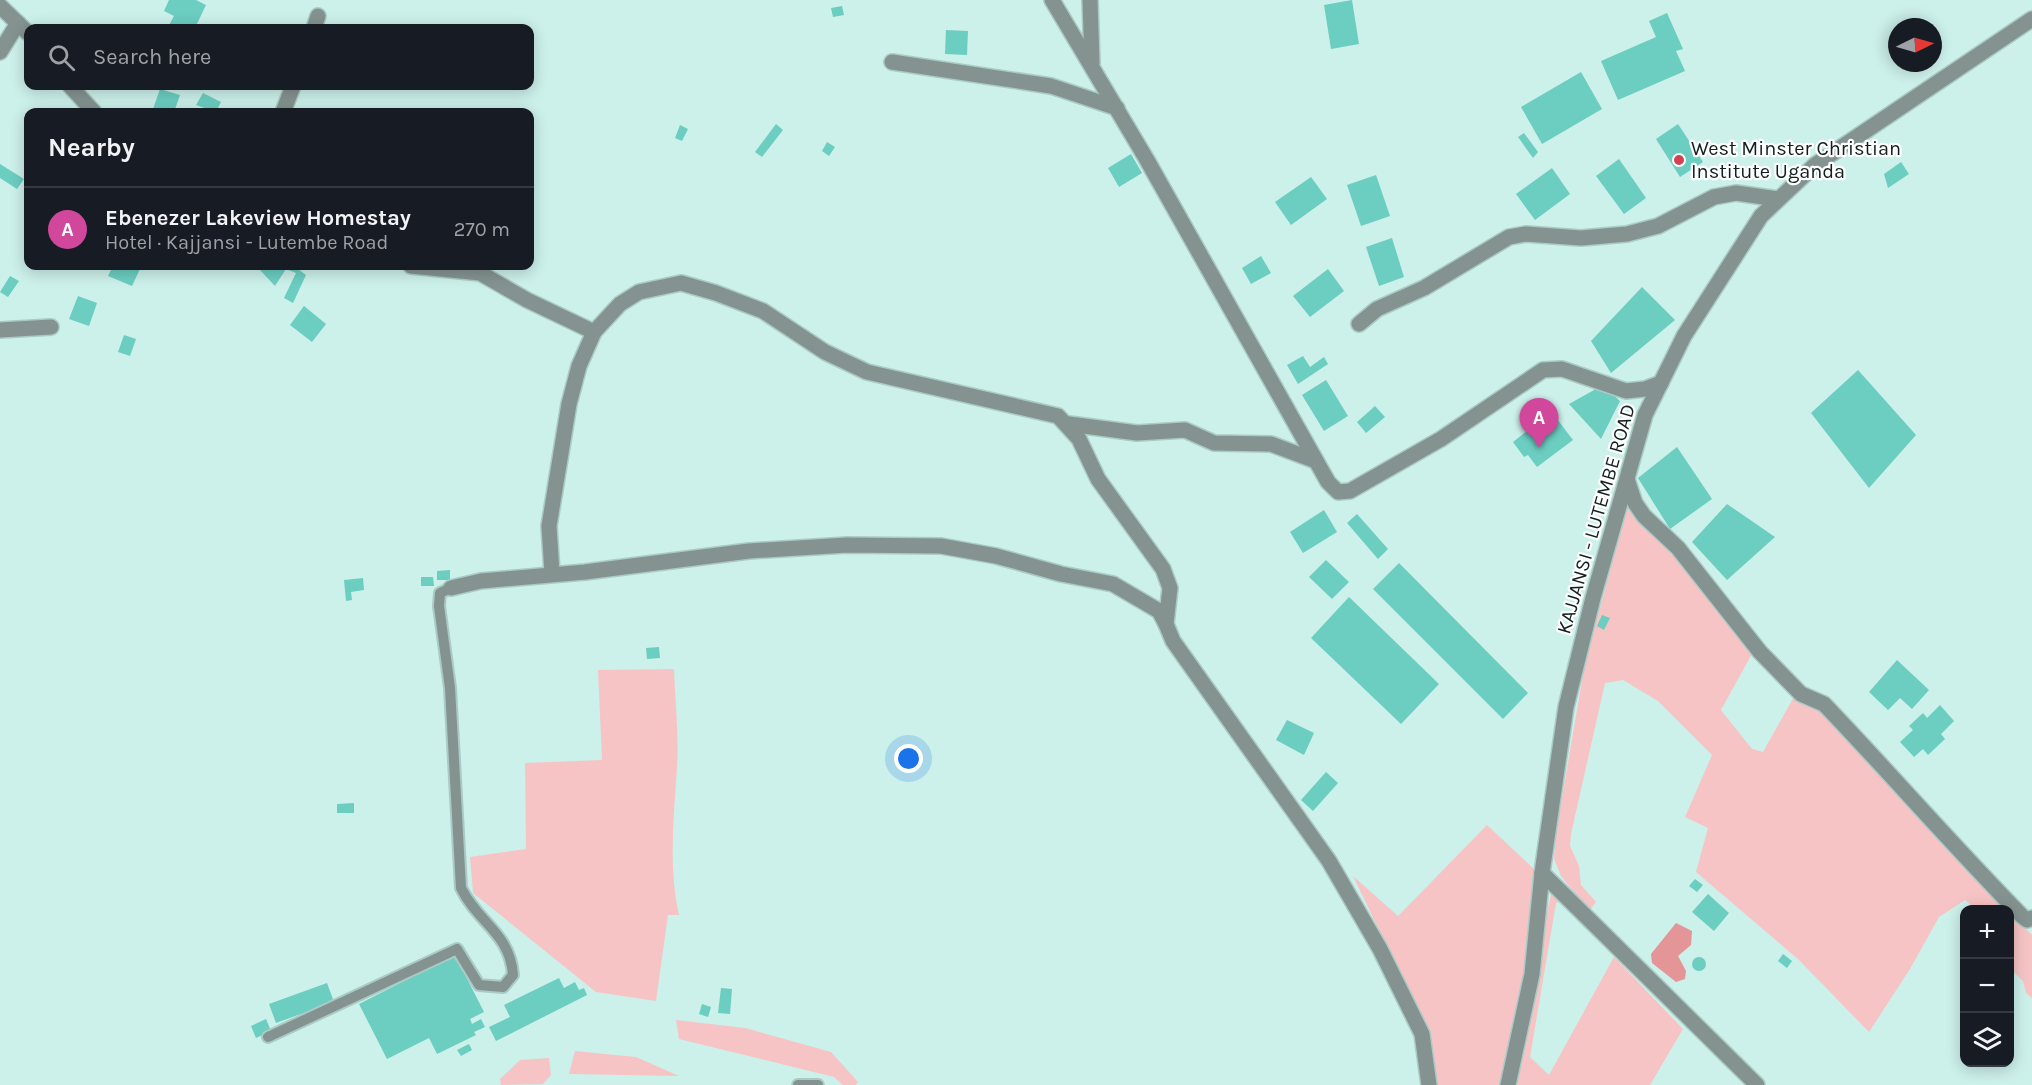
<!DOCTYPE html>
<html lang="en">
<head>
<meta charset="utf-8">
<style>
	:root { --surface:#171b24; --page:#20242c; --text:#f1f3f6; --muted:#9ea1a6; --line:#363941; --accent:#d24154 }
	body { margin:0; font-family:Karla,sans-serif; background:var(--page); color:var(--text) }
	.controls { position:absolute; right:18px; bottom:18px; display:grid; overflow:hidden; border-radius:12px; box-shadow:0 3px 15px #0003 }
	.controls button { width:54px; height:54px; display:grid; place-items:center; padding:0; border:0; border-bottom:2px solid var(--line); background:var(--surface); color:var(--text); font:30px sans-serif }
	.compass { position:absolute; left:1888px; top:18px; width:54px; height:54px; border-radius:50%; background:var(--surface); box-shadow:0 3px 15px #0003; rotate:85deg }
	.you { position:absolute; left:909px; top:759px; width:21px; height:21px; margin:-15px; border:4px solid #fff; border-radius:50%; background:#1a73e8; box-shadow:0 0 0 9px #1a73e833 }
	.badge { display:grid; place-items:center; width:39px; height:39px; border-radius:50%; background:var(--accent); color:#fff; font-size:20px; font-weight:700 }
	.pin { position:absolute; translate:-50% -50px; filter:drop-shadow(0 2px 3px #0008) }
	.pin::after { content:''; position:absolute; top:32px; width:21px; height:18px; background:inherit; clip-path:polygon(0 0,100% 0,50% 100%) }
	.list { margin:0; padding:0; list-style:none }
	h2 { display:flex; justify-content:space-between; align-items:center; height:78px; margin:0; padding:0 24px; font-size:26px }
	h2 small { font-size:20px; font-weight:400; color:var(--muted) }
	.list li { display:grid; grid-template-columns:39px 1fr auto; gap:18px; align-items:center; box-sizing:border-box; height:84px; padding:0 24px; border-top:2px solid var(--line) }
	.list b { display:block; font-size:22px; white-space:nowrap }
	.list p { margin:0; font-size:20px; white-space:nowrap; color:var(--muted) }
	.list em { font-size:20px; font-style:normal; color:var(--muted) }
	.icon { flex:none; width:33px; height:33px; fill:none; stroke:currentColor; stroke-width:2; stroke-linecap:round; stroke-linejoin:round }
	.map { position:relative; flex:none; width:2032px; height:1085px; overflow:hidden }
	.search { position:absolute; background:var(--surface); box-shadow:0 3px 15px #0003; left:24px; top:24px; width:510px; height:66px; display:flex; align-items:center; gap:15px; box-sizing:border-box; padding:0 21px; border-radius:12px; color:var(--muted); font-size:22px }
	.panel { position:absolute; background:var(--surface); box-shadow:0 3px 15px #0003; left:24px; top:108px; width:510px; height:162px; border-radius:12px }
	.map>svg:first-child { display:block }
	.green { fill:#f7c4c5 }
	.forest { fill:#e39598 }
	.building { fill:#6ccdc1 }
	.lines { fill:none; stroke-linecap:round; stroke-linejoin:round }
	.service-casing { stroke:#aacac5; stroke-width:14 }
	.minor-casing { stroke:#aacac5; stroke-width:18 }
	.tertiary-casing { stroke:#aacac5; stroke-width:18 }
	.service { stroke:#849390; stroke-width:10 }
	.minor { stroke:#849390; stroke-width:15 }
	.tertiary { stroke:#849390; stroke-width:15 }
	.poi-dot { fill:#d24154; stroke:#fff; stroke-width:2 }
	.labels { text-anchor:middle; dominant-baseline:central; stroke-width:4.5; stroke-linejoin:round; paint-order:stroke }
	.poi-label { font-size:20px; fill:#111f1d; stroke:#fff; text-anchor:start }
	.street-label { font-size:20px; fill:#111f1d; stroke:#fff }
</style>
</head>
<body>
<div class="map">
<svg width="2032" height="1085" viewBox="0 0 2032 1085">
	<rect width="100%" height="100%" fill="#ccf0ea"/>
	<g class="green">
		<polygon points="1629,498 1634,516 1671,546 1753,652 1721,710 1752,749 1763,752 1795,695 1824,711 1945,848 2007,909 1976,909 1965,900 1939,917 1910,969 1869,1032 1799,960 1696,872 1708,828 1685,817 1712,755 1658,701 1623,680 1605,683 1571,834 1570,846 1579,866 1581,885 1596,902 1589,911 1561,876 1554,859 1556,833 1584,669"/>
		<path d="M674 669C675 701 679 734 677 767 674 816 668 866 679 915H668L656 1001 596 992 473 893 470 857 526 849 525 763 602 760 598 670Z"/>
		<polygon points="1487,825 1535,870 1525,969 1500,1085 1437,1085 1424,1024 1353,876 1398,916"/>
		<path d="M1551 895H1558L1562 901 1556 903 1530 1057 1549 1075 1614 957 1683 1029 1650 1085H1515C1536 1024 1535 958 1551 895Z"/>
		<polygon points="2010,912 2032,935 2032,998 2026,993 2023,981 2010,968"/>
		<polygon points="676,1020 745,1028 831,1052 858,1082 856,1085 843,1085 834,1077 679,1039"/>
		<polygon points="575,1051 636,1057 679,1076 569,1074"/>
		<polygon points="549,1058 551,1075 543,1084 501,1085 500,1079 520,1060"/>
	</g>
	<polygon class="forest" points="1676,923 1692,931 1691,945 1678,956 1686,971 1685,979 1676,982 1652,963 1651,954"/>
	<g class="building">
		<polygon points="169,0 196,0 206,5 195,28 168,27 174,16 164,11"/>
		<polygon points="1352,0 1359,44 1331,49 1324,5"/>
		<polygon points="842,6 844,15 833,17 831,8"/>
		<polygon points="1667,13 1683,49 1676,51 1685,71 1618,100 1601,61 1656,37 1649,21"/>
		<polygon points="946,30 968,31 967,55 945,54"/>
		<polygon points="1581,72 1602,109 1542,144 1521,107"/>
		<polygon points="160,89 180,95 174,112 152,112"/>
		<polygon points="203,93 221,102 216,112 196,105"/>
		<polygon points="776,124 783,130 762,157 755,152"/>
		<polygon points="1678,124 1703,162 1680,177 1656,139"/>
		<polygon points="680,125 688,129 682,141 675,138"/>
		<polygon points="1524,133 1538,152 1533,158 1518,137"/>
		<polygon points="827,142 835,147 829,156 822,151"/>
		<polygon points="1131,154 1142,173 1119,187 1108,168"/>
		<polygon points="1619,159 1646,198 1624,214 1596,176"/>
		<polygon points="1901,162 1909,174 1888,188 1884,174"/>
		<polygon points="0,164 24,179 17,189 0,178"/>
		<polygon points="1552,168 1570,194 1535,220 1516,194"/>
		<polygon points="1376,175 1390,216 1361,226 1347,185"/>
		<polygon points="1311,177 1327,199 1291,225 1275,202"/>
		<polygon points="1392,238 1404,277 1379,286 1366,247"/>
		<polygon points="1261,256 1271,273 1251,284 1242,268"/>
		<polygon points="113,266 132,266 140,269 132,286 108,276"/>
		<polygon points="263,266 294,266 306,275 293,303 284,298 296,273 286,269 275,286 260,270"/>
		<polygon points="1328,269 1344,291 1310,317 1293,296"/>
		<polygon points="10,276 19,281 8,297 0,292"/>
		<polygon points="1642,287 1675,320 1611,373 1591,341"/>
		<polygon points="78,296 97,303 89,326 69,319"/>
		<polygon points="304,306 326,324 312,342 290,325"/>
		<polygon points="124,335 136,339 130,356 118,352"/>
		<polygon points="1303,356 1310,367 1324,357 1328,364 1298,384 1287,365"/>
		<polygon points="1858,370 1916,435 1869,488 1811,413"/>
		<polygon points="1326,380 1348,416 1324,431 1302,395"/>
		<polygon points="1603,385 1620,401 1601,439 1569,404"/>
		<polygon points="1375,406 1385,417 1366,433 1357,422"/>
		<polygon points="1557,419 1573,440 1537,467 1528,455 1524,457 1513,442 1536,424 1539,426 1546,421 1548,425"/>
		<polygon points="1677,447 1712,499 1670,529 1638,478"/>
		<polygon points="1727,504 1775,537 1727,580 1692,542"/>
		<polygon points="1324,510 1337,532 1303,553 1290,532"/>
		<polygon points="1357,514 1388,549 1378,559 1347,523"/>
		<polygon points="1326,560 1349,582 1332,599 1309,577"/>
		<polygon points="1399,563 1528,693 1503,719 1373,589"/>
		<polygon points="450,570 450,580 437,580 437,571"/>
		<polygon points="421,577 433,577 434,586 421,586"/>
		<polygon points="363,578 364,590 351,592 352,600 346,601 344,580"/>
		<polygon points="1349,597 1439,684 1401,724 1311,638"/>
		<polygon points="1602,615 1610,618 1604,630 1597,626"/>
		<polygon points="659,647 660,658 647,659 646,648"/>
		<polygon points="1897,660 1929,690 1912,709 1900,698 1888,710 1869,692"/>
		<polygon points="1940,705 1954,721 1941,734 1945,739 1928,755 1923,749 1914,757 1900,742 1913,730 1909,726 1923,713 1927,718"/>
		<polygon points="1287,720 1314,733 1304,755 1276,740"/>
		<polygon points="1326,772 1338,783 1313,811 1301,800"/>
		<polygon points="354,803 354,813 337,813 337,804"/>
		<polygon points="1695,879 1703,885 1697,892 1689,886"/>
		<polygon points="1708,894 1729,913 1714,931 1692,912"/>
		<polygon points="1783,954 1792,961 1787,968 1778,961"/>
		<polygon points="455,955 484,1012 470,1019 472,1024 481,1019 485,1027 474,1032 476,1035 437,1054 429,1038 387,1059 359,1004"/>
		<circle cx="1699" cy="964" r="7"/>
		<polygon points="559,978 564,988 575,982 579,990 584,988 587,995 496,1041 489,1027 510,1017 504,1005"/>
		<polygon points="327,983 334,1002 276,1023 269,1004"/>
		<polygon points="721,988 732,989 730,1014 718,1013"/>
		<polygon points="702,1004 711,1007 708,1017 699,1014"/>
		<polygon points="266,1019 271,1031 256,1038 251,1026"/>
		<polygon points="469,1044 472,1050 461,1056 457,1050"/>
	</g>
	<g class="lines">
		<g class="service-casing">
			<g id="service">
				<path d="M268 1037 457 949 479 985 503 987 513 975C510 933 478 923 461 888L450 688 439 606 440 593 451 588"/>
				<polyline points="798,1085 818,1085"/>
			</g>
		</g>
		<g class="minor-casing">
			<g id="minor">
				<polyline points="1052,0 1147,160 1328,482 1338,492 1350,491 1441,439 1543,370 1562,369 1626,391 1645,389 1661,383"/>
				<polyline points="1090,0 1092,63"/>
				<polyline points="0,6 28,33"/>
				<polyline points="314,28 318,16"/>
				<polyline points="0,52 18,23"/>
				<polyline points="892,62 1051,86 1117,108"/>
				<polyline points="70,86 94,112"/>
				<polyline points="283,112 293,86"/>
				<polyline points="411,266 480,273 527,300 594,332"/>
				<polyline points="1359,324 1377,309 1424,288 1509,237 1526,234 1581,238 1627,234 1658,226 1714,197 1736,193 1778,199"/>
				<polyline points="0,330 51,327"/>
				<polyline points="1069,424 1137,433 1185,430 1214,443 1271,444 1316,461"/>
				<path d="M1627 479 1635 503 1644 516 1678 548 1760 652 1801 694 1824 704C1891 774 1954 847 2022 916L2027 920 2032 918"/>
				<polyline points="552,573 549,526 569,404 579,366 594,332 620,304 639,292 681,283 716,293 763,311 825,352 867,372 1058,416 1079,439 1098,479 1163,569 1170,588 1166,624 1173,641 1329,861 1380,949 1422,1034 1429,1085"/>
				<polyline points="451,588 481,581 585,572 749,551 847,545 941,546 996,556 1061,574 1113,584 1159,611 1166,624"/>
				<polyline points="1542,873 1757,1085"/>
			</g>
		</g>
		<g class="tertiary-casing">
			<polyline id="tertiary" points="1508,1085 1532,974 1542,873 1566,707 1593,598 1645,415 1684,336 1761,216 1815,165 2032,19"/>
		</g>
		<use href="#service" class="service"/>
		<use href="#minor" class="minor"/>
		<use href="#tertiary" class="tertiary"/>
	</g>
	<circle class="poi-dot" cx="1679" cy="160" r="6"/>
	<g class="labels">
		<g class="poi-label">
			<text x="1691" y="148">West Minster Christian<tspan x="1691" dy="23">Institute Uganda</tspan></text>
		</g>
		<g class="street-label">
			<text transform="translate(1596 519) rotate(-74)">KAJJANSI - LUTEMBE ROAD</text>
		</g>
	</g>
</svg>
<div class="controls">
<button>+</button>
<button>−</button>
<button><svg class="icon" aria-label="layers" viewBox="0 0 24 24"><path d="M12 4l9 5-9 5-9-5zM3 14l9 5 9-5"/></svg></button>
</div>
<svg class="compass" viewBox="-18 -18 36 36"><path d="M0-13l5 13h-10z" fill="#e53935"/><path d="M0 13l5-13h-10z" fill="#9ea1a6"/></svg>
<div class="you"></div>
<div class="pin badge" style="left:1539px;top:448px;background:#d1479c">A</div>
<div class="search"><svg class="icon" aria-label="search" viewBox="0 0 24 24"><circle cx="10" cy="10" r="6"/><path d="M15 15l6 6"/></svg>Search here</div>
<section class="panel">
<h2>Nearby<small></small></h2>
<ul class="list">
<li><span class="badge" style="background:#d1479c">A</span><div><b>Ebenezer Lakeview Homestay</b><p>Hotel · Kajjansi - Lutembe Road</p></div><em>270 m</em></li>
</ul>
</section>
</div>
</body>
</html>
